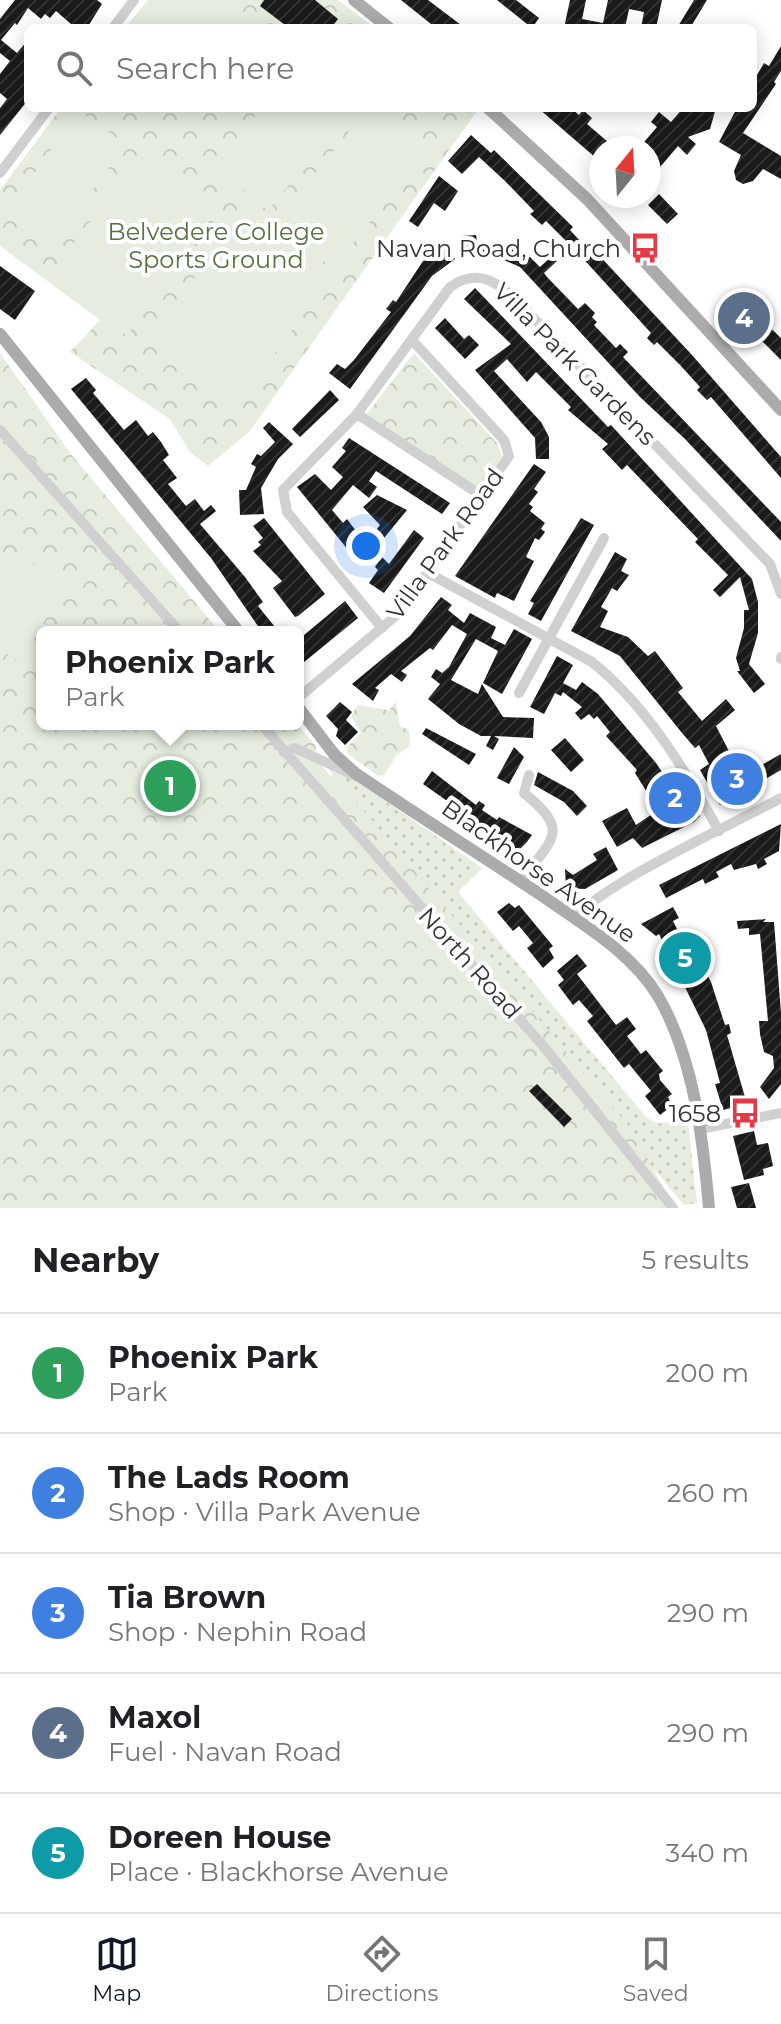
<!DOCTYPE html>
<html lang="en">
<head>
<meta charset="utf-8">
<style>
	:root { --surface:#fff; --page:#f6f6f6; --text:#202124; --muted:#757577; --line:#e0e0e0; --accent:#111827 }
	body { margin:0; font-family:Montserrat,sans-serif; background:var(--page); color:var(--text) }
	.compass { position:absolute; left:589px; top:136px; width:72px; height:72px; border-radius:50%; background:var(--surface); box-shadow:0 4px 20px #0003; rotate:18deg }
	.you { position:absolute; left:366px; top:546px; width:28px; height:28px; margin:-20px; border:6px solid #fff; border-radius:50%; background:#1a73e8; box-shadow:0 0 0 12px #1a73e833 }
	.badge { display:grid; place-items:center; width:52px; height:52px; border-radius:50%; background:var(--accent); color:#fff; font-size:26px; font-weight:700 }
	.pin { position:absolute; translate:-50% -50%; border:4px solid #fff; box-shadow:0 2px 8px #0006 }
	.popup { position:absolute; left:36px; top:626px; width:268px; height:104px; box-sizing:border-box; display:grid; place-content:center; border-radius:12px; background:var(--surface); filter:drop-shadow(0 2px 6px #0005); font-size:26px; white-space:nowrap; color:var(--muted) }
	.popup b { font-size:30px; color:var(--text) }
	.popup::after { content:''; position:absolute; left:50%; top:100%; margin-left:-16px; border:16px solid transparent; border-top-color:var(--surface) }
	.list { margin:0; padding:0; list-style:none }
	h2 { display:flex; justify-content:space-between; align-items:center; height:104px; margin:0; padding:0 32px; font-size:34px }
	h2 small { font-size:26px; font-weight:400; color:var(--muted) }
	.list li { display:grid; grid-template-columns:52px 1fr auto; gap:24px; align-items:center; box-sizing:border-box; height:120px; padding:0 32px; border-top:2px solid var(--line) }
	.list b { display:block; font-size:30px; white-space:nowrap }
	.list p { margin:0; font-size:26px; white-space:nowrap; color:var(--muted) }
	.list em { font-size:26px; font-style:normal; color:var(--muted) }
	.icon { flex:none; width:44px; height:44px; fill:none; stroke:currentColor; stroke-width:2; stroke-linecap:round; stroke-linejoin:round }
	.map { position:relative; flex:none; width:781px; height:1208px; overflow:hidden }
	.search { position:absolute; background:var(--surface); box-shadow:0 4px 20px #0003; left:24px; right:24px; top:24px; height:88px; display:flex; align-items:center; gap:20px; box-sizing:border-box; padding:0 28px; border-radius:12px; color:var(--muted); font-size:30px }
	.sheet { height:704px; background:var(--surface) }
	nav { display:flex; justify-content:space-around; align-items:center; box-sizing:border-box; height:112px; border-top:2px solid var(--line); background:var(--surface); font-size:22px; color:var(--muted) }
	nav a { display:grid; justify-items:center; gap:4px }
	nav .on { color:var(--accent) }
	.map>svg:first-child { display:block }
	.grass { fill:url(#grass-dots) }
	.forest { fill:url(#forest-crowns) }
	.garden { fill:#e6ecdf }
	.building { fill:url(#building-hatch) }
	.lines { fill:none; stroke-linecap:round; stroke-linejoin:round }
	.minor { stroke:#d0d0d0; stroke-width:10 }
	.major { stroke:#ababab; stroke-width:12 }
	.labels { text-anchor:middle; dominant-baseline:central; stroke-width:8; stroke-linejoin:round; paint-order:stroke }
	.park-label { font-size:24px; fill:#56703f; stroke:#fff }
	.poi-label { font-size:24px; fill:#333; stroke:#fff; text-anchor:end }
	.street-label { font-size:24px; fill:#333; stroke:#fff }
</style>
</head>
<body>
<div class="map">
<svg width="781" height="1208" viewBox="0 0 781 1208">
	<defs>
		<pattern id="grass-dots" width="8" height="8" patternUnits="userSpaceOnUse" patternTransform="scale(2)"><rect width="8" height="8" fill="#e6ecdf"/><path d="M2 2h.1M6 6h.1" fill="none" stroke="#c6cbc0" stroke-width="1.8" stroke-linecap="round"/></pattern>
		<pattern id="forest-crowns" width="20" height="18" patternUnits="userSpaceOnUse" patternTransform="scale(2)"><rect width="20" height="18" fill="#e6ecdf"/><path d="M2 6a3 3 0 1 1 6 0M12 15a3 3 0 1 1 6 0" fill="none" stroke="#c6cbc0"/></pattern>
		<pattern id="building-hatch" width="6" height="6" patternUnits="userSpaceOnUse" patternTransform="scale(2)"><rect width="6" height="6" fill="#1a1a1a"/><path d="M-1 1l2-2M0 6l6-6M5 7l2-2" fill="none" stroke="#333"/></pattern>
	</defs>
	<rect width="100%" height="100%" fill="#fff"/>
	<path class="grass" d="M330 770H341L482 868 458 892 646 1117C663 1130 671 1120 687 1114L697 1203 684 1205 337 790Z"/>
	<g class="forest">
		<polygon points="148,0 338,0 375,28 125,28"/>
		<polygon points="61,108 479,108 249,432 208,466 190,452 170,419 70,352 100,320 0,246 0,190"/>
		<polygon points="0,353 70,453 220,632 42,632 42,724 297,724 316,746 315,759 366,813 631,1129 675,1208 0,1208"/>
		<polygon points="414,353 497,443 502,456 479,491 366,415"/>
		<polygon points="396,702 400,726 409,730 410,746 396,756 384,775 378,776 348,754 347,747 361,733 351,716 358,705 389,710"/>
	</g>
	<g class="garden">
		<polygon points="162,0 207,0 243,28 141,28"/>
		<polygon points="261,108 341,108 347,113 268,211 214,167"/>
		<polygon points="368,108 373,108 427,151 333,268 276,222"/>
		<polygon points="80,111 126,145 57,238 11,204"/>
		<polygon points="144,147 222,204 127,335 49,278"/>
		<polygon points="239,217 328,280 237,406 148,342"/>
		<polygon points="14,553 66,584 21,662 0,650 0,576"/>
	</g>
	<g class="building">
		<polygon points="15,0 97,0 102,4 87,28 68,28 71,24 56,11 50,18 45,14 41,19 28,8 17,25 15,23 1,40 17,53 28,40 28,100 0,135 0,108 7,99 0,93 0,74 10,61 0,53 0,19"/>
		<polygon points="264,0 315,0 338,19 331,28 289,28 260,6"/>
		<polygon points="401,0 428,0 465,28 436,28"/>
		<polygon points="497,0 516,0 539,18 532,28"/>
		<polygon points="570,0 586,0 582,19 603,23 608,0 662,0 656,28 641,28 644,12 629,9 625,28 564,28"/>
		<polygon points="694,0 707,0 690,28 677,28"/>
		<polygon points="781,46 781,71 774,82 776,84 743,133 781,156 781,179 763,169 753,181 743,184 736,180 734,171 741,155 719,142 737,108 753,108 753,82 764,63 769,66"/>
		<polygon points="538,108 571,108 579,115 583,110 592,118 587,124 615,148 601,148 596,158"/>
		<polygon points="683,108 716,108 710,129 688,137 696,144 687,155 678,146 649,180 649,148 639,148 657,127 651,122 659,112 671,122"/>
		<polygon points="471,135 491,153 494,150 573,227 570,230 592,254 595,251 692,355 781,457 781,478 711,397 707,400 697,390 700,387 681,366 657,342 654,345 647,338 651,333 578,253 546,221 542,225 530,214 534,211 505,181 479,157 462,174 448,161"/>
		<polygon points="439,176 458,191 445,211 434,203 418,227 409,221"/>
		<polygon points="659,194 678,214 667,224 648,205"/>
		<polygon points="476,235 477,241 500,244 530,257 540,267 552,256 557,261 544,273 547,277 578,309 585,303 595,313 592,317 597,322 594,325 616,348 620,344 628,352 623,357 781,522 781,541 685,439 640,397 520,267 490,254 463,255 462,236"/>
		<polygon points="447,248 455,259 432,276 350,389 329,373 337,364 345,369 354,360 391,312 386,309 393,300 396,302 423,261"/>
		<polygon points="0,266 35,291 15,320 0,309"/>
		<polygon points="475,288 608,427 611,425 752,579 758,602 758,633 749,664 765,684 754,693 737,671 740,671 736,658 744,628 744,610 749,610 740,577 720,597 713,590 728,575 695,542 698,539 627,465 622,470 602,449 608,444 568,410 571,407 536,372 527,382 507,359 494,371 541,422 549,437 549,459 536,459 535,438 475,370 511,344 464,299"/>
		<polygon points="755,292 767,301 757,315 781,338 781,360 751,330 744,336 726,316 740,304 737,315"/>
		<polygon points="445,318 464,339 469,335 479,345 465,359 435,328"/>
		<polygon points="86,378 96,390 93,393 124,430 136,420 148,436 153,432 161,442 169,455 163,460 177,478 168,484 186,506 195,499 204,511 211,505 216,511 200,524 245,577 263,602 258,606 279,632 262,632 211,558 71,389"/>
		<polygon points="330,390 339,400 300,437 292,429"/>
		<polygon points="269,422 293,444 278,459 261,488 264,514 240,515 239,490 246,490 256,467 251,464 257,454 261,456 275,442 263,428"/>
		<polygon points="349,438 450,503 442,514 376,471 369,481 377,487 369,498 353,485 332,510 343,523 347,519 362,539 349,551 297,487 315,474 331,490 343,477 332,467 346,451 342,448"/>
		<polygon points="534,464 546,472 534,489 538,492 529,504 533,507 530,511 545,523 541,529 545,532 539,540 535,538 526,557 534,561 514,601 497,593 495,598 455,576"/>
		<polygon points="377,495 407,510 375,549 367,542 380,525 363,507"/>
		<polygon points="264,518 325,594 298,616 295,617 273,588 282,581 253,551 261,545 258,542 263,538 253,526"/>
		<polygon points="581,518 594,525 541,621 528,614 534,603 530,601"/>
		<polygon points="414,530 424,538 384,593 369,583 378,570 375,567 382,557 389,564"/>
		<polygon points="615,552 627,559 621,571 629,575 617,591 612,588 601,607 608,611 600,627 628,637 648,656 655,651 683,688 678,692 702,721 726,699 735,710 716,726 730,753 736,749 740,757 735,760 744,775 781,754 781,770 720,805 700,770 709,764 699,745 695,748 682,733 620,656 571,631"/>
		<polygon points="441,597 452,605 448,610 464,623 470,613 496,627 491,638 505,645 514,629 532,639 502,694 483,683 498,651 476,639 451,680 478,694 482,684 503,717 534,718 533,738 494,736 499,739 493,750 486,746 491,736 481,736 459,724 428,699 440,684 431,677 436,669 442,673 449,667 467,634 452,625 433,650 430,648 401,671 407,675 402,682 391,674 375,688 379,690 373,701 352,684 410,636"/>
		<polygon points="345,601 358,618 298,667 298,640"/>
		<polygon points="557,656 573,665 563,683 576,690 582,682 598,694 656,763 680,798 683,796 690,807 694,805 700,816 694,822 642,848 633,838 617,847 602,821 627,808 636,825 658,810 635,773 637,770 606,736 610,732 597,716 594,719 589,714 581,720 575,713 582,707 563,692 561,696 555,693 544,714 530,707"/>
		<polygon points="340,702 352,712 346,720 358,732 345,745 336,736 338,729 326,716"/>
		<polygon points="426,728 476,754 469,765 422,734"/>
		<polygon points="565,738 584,760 571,772 551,750"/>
		<polygon points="514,747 524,757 509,784 497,778"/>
		<polygon points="432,771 476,805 479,801 485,805 482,810 497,820 499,817 532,835 527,842 518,851 423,784"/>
		<polygon points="538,772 573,791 587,806 577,816 564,802 534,785"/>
		<polygon points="781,824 779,851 764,859 767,864 758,869 756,864 734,870 731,864 716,872 719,877 705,884 703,879 666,898 659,885"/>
		<polygon points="606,847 618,870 585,889 566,888 565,869 573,875 597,860 593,854"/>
		<polygon points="509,903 515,908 519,905 553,946 549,949 554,958 543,968 527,948 533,943 519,926 513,931 497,912"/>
		<polygon points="673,907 679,918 673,921 685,945 690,942 711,982 725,1025 729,1024 731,1033 727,1035 747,1104 723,1110 715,1084 720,1083 706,1030 659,934 656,936 641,924"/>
		<polygon points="766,919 763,922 774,922 781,1013 781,1084 769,1099 760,1087 774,1068 773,1056 764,1052 760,1034 759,1021 768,1021 760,934 749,935 749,928 738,929 737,921"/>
		<polygon points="577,954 587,966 577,974 616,1025 627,1017 636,1029 627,1036 641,1054 646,1050 663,1071 659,1074 660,1080 672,1094 668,1097 672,1106 660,1115 645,1096 651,1091 629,1064 624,1068 587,1021 593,1016 579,1000 573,1005 558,985 564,980 557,971"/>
		<polygon points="537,1084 572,1119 564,1127 529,1091"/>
		<polygon points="754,1131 757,1145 768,1143 773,1166 763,1169 764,1175 744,1180 733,1136"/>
		<polygon points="749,1183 756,1208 737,1208 731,1187"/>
	</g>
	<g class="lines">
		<g class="minor">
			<polyline points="113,28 134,0"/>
			<polyline points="0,173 49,108"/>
			<polyline points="357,414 482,496"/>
			<polyline points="0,430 180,632"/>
			<path d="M428 573 592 662C646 705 686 771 719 831"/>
			<path d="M382 628 287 512 283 490 357 414 450 287C481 265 501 286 524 308L770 564 781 594"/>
			<polyline points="781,659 781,657"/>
			<polyline points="519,693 604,538"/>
			<polyline points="298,698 398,614 509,456 504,440 412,340"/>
			<polyline points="261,724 544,1047 673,1208"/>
			<polyline points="284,752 295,748 358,777"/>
			<path d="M521 882C552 837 572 832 524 793L529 775"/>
			<path d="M575 919C597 886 739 821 781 798"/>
			<polyline points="700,1129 781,1113"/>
		</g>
		<g class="major">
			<polyline points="354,0 389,28"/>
			<polyline points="488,108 587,199 781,410"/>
			<polyline points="0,334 239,632"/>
			<path d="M298 707 334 754 355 773C417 815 481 855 544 897 584 925 632 953 658 996 694 1058 703 1139 709 1208"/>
		</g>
	</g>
	<defs>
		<g id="bus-bare" transform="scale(2.4)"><path d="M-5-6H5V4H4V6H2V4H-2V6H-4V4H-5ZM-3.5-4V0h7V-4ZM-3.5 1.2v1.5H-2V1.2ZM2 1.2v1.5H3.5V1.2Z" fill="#e63946" stroke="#fff" stroke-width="2.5" paint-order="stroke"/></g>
	</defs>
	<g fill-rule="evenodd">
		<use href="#bus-bare" x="645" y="248"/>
		<use href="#bus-bare" x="745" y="1113"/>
	</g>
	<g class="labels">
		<g class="park-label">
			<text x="216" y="231">Belvedere College<tspan x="216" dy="28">Sports Ground</tspan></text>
		</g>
		<g class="poi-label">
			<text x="621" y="248">Navan Road, Church</text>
			<text x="721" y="1113">1658</text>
		</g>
		<g class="street-label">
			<text transform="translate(575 364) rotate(45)">Villa Park Gardens</text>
			<text transform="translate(445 544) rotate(-54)">Villa Park Road</text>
			<text transform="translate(539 871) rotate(35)">Blackhorse Avenue</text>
			<text transform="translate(470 963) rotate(48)">North Road</text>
		</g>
	</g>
</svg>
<svg class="compass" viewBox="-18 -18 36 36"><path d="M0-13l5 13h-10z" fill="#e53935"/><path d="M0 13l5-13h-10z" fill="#757577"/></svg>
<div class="you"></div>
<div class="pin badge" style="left:170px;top:786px;background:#2e9e5b">1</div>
<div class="popup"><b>Phoenix Park</b>Park</div>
<div class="pin badge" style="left:675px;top:798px;background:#3f7fe0">2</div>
<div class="pin badge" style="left:737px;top:779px;background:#3f7fe0">3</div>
<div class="pin badge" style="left:744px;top:318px;background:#5c6f8a">4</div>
<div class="pin badge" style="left:685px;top:958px;background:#0f9aa8">5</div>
<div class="search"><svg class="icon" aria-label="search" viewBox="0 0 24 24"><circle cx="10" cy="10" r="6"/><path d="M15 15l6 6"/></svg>Search here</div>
</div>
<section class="sheet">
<h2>Nearby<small>5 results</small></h2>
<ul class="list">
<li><span class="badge" style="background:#2e9e5b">1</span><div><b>Phoenix Park</b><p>Park</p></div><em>200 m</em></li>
<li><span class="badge" style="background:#3f7fe0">2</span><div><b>The Lads Room</b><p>Shop · Villa Park Avenue</p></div><em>260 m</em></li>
<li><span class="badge" style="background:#3f7fe0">3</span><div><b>Tia Brown</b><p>Shop · Nephin Road</p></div><em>290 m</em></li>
<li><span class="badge" style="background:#5c6f8a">4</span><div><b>Maxol</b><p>Fuel · Navan Road</p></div><em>290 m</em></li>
<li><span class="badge" style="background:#0f9aa8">5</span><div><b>Doreen House</b><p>Place · Blackhorse Avenue</p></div><em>340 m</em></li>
</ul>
</section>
<nav>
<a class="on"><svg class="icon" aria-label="map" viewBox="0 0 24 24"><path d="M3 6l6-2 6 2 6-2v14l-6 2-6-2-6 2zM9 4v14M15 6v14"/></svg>Map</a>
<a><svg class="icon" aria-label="directions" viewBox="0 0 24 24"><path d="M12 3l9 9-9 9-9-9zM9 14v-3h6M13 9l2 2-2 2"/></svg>Directions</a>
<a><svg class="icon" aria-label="saved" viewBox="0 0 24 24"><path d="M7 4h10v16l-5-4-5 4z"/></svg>Saved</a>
</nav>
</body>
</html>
